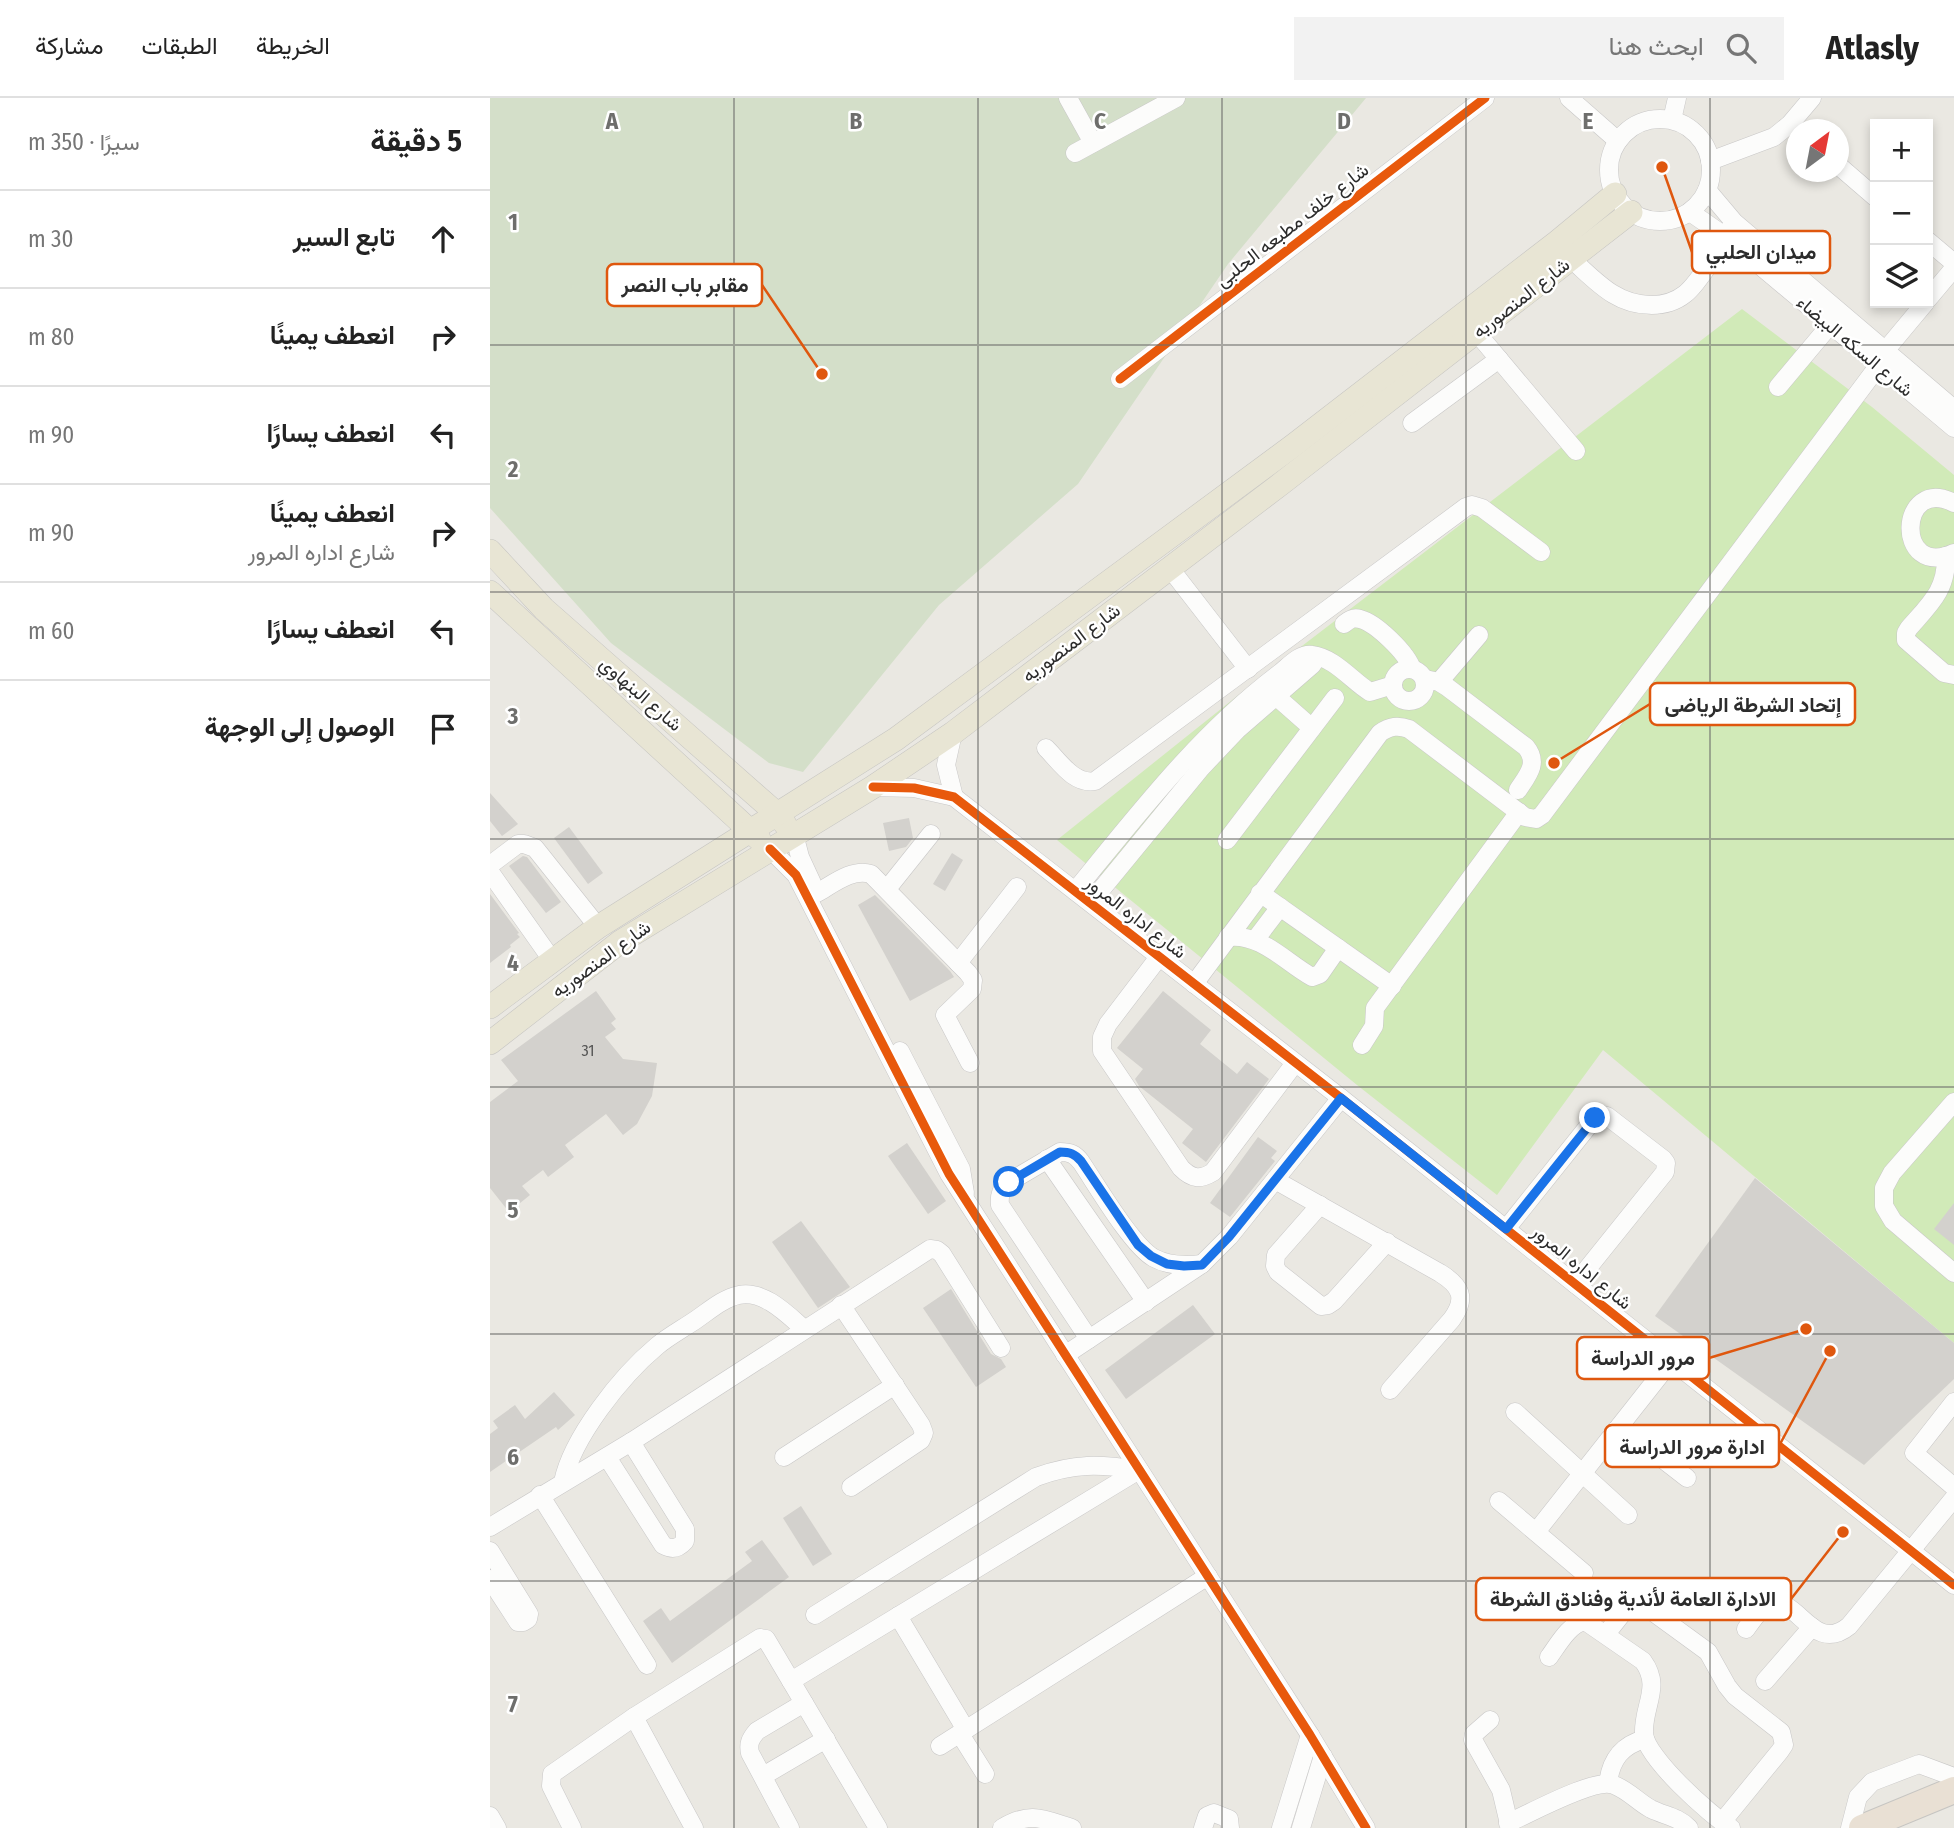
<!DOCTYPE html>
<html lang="ar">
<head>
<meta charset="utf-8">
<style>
	:root { --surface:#fff; --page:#f2f2f2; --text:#222; --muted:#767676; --line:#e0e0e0 }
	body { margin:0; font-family:"Fira Sans Condensed",Vazirmatn,sans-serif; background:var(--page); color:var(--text); direction:rtl }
	.controls { position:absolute; right:21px; top:21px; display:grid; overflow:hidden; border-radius:0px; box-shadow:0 4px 10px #0003 }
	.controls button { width:63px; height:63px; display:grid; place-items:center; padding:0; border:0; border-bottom:2px solid var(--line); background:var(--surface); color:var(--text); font:35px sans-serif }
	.compass { position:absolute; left:1296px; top:21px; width:63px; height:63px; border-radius:50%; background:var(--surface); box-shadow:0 4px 10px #0003; rotate:32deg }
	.stop { position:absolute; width:21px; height:21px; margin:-16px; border:5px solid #1a73e8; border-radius:50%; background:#fff }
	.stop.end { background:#1a73e8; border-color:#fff; box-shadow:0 2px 7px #0008 }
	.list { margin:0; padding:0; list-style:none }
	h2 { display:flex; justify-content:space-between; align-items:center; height:91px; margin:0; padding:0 28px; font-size:30px }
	h2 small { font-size:23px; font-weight:400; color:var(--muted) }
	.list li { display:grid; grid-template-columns:46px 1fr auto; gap:21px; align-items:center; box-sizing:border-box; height:98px; padding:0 28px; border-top:2px solid var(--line) }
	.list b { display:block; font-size:26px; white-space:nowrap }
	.list p { margin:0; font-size:23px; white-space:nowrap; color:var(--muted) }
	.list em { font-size:23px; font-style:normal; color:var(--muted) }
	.icon { flex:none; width:38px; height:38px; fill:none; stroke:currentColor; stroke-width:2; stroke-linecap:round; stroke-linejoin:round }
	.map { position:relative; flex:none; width:1464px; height:1730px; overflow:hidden; direction:ltr }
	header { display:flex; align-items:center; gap:42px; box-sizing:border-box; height:98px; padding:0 35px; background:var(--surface); border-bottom:2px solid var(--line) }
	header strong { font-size:33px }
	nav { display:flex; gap:38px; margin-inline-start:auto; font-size:24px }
	.search { width:490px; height:63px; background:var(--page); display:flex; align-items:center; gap:18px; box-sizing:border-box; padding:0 24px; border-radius:0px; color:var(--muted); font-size:26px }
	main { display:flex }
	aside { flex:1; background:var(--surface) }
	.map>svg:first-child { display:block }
	.cemetery { fill:#d4dfc9 }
	.pitch { fill:#d1eab8 }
	.building { fill:#d3d1cd }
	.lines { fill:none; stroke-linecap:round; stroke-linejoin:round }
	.minor-casing { stroke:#c8c7c7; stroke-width:19 }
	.major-casing { stroke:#c6c5c2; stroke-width:24 }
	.highway-casing { stroke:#c6c5c2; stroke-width:28 }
	.minor { stroke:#fcfcfb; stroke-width:18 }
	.major { stroke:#e8e5d4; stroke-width:23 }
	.highway { stroke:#e9e0d4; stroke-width:26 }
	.cycleway-casing { stroke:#fff; stroke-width:13 }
	.cycleway { stroke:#e8590c; stroke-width:9 }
	.route { stroke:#1a73e8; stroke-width:9 }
	.grid { fill:none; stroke:#6e6e6c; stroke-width:2; stroke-opacity:0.55 }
	.labels { text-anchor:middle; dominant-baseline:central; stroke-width:5; stroke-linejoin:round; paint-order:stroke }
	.number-label { font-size:16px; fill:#565655 }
	.street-label { font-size:19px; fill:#2c2c2c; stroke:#fff }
	.grid-label { font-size:23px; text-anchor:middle; font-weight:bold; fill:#6e6e6c; stroke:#fff; stroke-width:5; stroke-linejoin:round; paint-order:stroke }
	.leader { fill:none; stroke:#df570e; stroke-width:2.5 }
	.callout-dot { fill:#df570e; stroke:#fff; stroke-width:2.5 }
	.callout { fill:#fff; stroke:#df570e; stroke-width:2.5 }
	.callout-label { font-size:21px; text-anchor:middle; font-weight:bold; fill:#2c2c2c }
</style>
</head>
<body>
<header>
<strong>Atlasly</strong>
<div class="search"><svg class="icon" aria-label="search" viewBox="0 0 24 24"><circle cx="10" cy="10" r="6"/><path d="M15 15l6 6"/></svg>ابحث هنا</div>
<nav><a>الخريطة</a><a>الطبقات</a><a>مشاركة</a></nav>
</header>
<main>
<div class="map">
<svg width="1464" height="1730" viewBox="0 0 1464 1730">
	<rect width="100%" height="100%" fill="#eae8e2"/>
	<polygon class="cemetery" points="0,0 876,0 738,166 588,386 449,507 313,674 279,665 121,545 0,410"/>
	<polygon class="pitch" points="1252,211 1382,309 1464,377 1464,1245 1113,952 1007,1097 867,987 567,742 761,587"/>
	<g class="building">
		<polygon points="0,695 28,726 12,738 0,723"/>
		<polygon points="419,720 423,740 416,749 399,753 393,725"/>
		<polygon points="79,729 113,775 98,786 64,740"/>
		<polygon points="462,755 473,762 455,793 443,786"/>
		<polygon points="33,758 37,759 71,804 56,815 19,768"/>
		<polygon points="0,796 29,835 27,836 30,839 20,847 21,849 0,865"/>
		<polygon points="385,797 460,873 464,879 420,903 368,807"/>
		<polygon points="106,893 126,921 121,925 126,931 115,939 133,961 167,965 162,998 147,1026 133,1037 116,1016 75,1047 84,1059 58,1079 53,1072 32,1088 40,1097 19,1114 0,1090 0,1004 28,983 11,962"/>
		<polygon points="673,893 721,932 710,946 747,976 757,964 779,981 716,1064 692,1045 703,1031 649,988 645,981 653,971 627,950"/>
		<polygon points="768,1039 787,1053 781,1060 785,1063 740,1119 720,1105"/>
		<polygon points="417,1045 456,1103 438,1116 398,1058"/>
		<polygon points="1265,1080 1464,1245 1464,1281 1374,1367 1165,1218"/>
		<polygon points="1464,1105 1464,1147 1444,1131"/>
		<polygon points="311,1123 360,1189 328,1210 282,1144"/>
		<polygon points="461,1191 501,1256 511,1261 516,1269 486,1289 433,1210"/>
		<polygon points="703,1207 725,1236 636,1301 615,1272"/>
		<polygon points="64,1294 85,1317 68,1332 66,1329 0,1374 0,1336 8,1330 3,1323 25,1307 35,1321"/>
		<polygon points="311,1408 342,1456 323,1468 293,1420"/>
		<polygon points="272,1442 299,1479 182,1565 153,1523 171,1510 180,1523 262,1463 255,1454"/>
	</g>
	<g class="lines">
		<g class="minor-casing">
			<g id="minor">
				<polyline points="578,0 603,45"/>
				<polyline points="1079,0 1128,43"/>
				<circle cx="1170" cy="72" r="51"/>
				<polyline points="1182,22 1187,0"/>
				<polyline points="585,55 686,0"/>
				<polyline points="1220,63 1284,39 1300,26 1322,0"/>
				<polyline points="1349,68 1385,99"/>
				<polyline points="1217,92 1244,124 1464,311"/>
				<polyline points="1200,114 1236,139 1464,330"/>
				<polyline points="1438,143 1464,165"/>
				<path d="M1081 161C1094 172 1108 187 1123 196 1144 209 1175 212 1195 196 1209 185 1232 146 1241 129"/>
				<polyline points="1438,201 1464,170"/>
				<polyline points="987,235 1086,353"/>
				<polyline points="1395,253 1435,205"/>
				<polyline points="630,281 995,0"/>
				<polyline points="1288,289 1340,227"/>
				<polyline points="922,325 1009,261"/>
				<path d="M1464 405C1408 376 1404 482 1464 455"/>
				<path d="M1456 458C1457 492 1440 506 1419 530L1416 535V542L1454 575 1464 577"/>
				<polyline points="679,469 758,571"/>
				<path d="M854 526C859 522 863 519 870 521 886 525 917 555 922 571"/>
				<circle cx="919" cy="587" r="16"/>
				<path d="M935 581 949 584 957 589 1036 649C1049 665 1038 677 1028 692"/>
				<polyline points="949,584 989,537"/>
				<polyline points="779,592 822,630"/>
				<polyline points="463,635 456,667 464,699"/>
				<path d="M556 650C569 663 584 687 605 683L976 409 982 407 992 410 1051 454"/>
				<polyline points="383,689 424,690 464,699 851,1000 1464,1487"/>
				<polyline points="304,736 310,759 322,785"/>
				<polyline points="737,742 845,600"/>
				<polyline points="280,751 306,777 459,1076 820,1637 876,1730"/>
				<polyline points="0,767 28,746 34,746 45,750 108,829"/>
				<polyline points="0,774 62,862"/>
				<polyline points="397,791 441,736"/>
				<path d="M585 793C648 716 710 635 790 575 799 568 810 555 822 557 845 560 862 583 880 594L903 587"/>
				<path d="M327 795C343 786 362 770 381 776L478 875 483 882 482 891 455 917 480 965"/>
				<polyline points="770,795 902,888"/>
				<polyline points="601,804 711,670 747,632 822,567 827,559"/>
				<path d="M738 839C771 835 795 864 822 879L830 876 848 850"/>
				<polyline points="765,842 790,809"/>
				<path d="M669 859 618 926 612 939V953L691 1070C702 1081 710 1082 723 1074L805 965"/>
				<polyline points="468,865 527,789"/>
				<path d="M704 886 890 635C900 628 908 627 919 631L1035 719 1046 721 1052 717 1389 267"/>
				<polyline points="872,947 884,928 885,910 1029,714"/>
				<polyline points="410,953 471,1071 475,1095"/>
				<polyline points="1464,1004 1402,1075 1394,1090 1394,1108 1403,1123 1464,1175"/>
				<polyline points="557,1061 656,1204"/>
				<path d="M785 1082 950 1175C971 1188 977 1200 962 1221L900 1292"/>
				<polyline points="830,1107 786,1157 785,1168 788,1174 831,1208 838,1207 844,1203 897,1144"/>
				<polyline points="1016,1131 1108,1016 1117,1018 1173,1061 1176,1065 1175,1074 1085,1186"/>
				<polyline points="351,1207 431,1327 434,1335 431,1342 361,1389"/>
				<path d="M599 1241 510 1107C509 1097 511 1091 519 1084L570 1054C580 1054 585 1056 591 1064 606 1086 642 1148 664 1160 679 1168 695 1168 712 1166"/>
				<polyline points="575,1257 712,1166 739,1139 851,1000"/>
				<polyline points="1464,1304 1424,1355 1464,1389"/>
				<polyline points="1025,1314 1138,1417"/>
				<polyline points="1130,1328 1197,1380"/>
				<path d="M117 1359 173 1447C182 1452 188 1451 195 1443V1431L141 1344"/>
				<polyline points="294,1359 405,1287"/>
				<path d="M73 1384C82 1340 131 1278 167 1248 179 1238 194 1230 207 1221 220 1212 234 1200 249 1197 274 1192 297 1216 314 1231"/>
				<polyline points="50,1397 157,1567"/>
				<polyline points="1009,1403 1094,1475"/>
				<polyline points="0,1429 141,1344 440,1151 447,1152 452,1156 511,1250"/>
				<polyline points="1046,1434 1181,1263"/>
				<polyline points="0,1453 39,1516 38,1521 33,1524 28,1524 0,1481"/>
				<path d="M325 1517 546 1379C584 1365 610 1366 649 1372"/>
				<polyline points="408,1518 476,1632"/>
				<path d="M1256 1531C1262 1523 1269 1511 1278 1507 1307 1494 1322 1558 1359 1528L1464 1400"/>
				<polyline points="1116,1536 1139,1507 1143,1503 1148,1503 1218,1554 1237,1588 1245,1598 1291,1634 1294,1647 1290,1653 1232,1724"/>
				<path d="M1059 1559C1068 1547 1079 1526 1095 1523L1153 1563C1172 1589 1153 1607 1154 1635 1155 1659 1220 1717 1241 1730"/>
				<polyline points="301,1583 649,1372"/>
				<polyline points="1275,1583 1322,1529"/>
				<polyline points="144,1619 204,1730"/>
				<polyline points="1000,1622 984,1636 983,1642 1011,1692 1020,1730"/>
				<polyline points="470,1636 495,1676"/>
				<polyline points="450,1648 718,1478"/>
				<polyline points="273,1678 336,1641"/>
				<path d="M1118 1685C1121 1661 1132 1647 1155 1641"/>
				<polyline points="0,1718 7,1730"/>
				<path d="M1018 1725C1039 1716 1105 1679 1124 1687 1138 1692 1148 1704 1161 1711 1175 1718 1187 1718 1199 1730"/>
				<polyline points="82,1730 61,1688 62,1676 144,1619 270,1540 276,1541 279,1546 388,1730"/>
				<path d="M300 1730 260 1655C258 1646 260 1641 267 1633L314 1605"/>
				<path d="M512 1730C540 1713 553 1721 582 1730"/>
				<polyline points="713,1730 717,1718 724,1715 739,1721 740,1730"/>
				<polyline points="791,1730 820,1637"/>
				<polyline points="811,1730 833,1658"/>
				<polyline points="1360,1730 1368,1699 1382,1684 1429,1666 1464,1679"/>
			</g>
		</g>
		<g class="major-casing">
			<g id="major">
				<polyline points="0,453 54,511 286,715 295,726"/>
				<polyline points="0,494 269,741"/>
				<polyline points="0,909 108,829 406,641 804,347 1067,144 1125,96"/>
				<polyline points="0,945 130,844 383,689 463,635 792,385 1141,114"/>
			</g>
		</g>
		<g class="highway-casing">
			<polyline id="highway" points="1372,1730 1464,1692"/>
		</g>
		<use href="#minor" class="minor"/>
		<use href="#major" class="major"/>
		<use href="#highway" class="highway"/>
		<g class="cycleway-casing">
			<g id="cycleway">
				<polyline points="630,281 995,0"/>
				<polyline points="383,689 424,690 464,699 851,1000 1464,1487"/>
				<polyline points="280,751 306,777 459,1076 820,1637 876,1730"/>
			</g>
		</g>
		<use href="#cycleway" class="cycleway"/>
	</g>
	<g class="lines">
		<path class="route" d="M519 1084 570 1054C580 1054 585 1056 591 1063L648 1147 661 1158 677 1166 694 1168 712 1167 739 1139 851 1000 1016 1131 1105 1020"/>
	</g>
	<path class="grid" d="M244 0V1730M488 0V1730M732 0V1730M976 0V1730M1220 0V1730M0 247H1464M0 494H1464M0 741H1464M0 989H1464M0 1236H1464M0 1483H1464"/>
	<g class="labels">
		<g class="number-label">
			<text x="98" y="952">31</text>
		</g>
		<g class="street-label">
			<text transform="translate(802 127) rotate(-38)">شارع خلف مطبعه الحلبى</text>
			<text transform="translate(1031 200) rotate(-38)">شارع المنصوريه</text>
			<text transform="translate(1365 248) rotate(40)">شارع السكه البيضاء</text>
			<text transform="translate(581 545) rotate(-37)">شارع المنصوريه</text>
			<text transform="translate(151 596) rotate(41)">شارع البنهاوي</text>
			<text transform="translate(646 819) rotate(38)">شارع اداره المرور</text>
			<text transform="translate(111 861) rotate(-36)">شارع المنصوريه</text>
			<text transform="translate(1092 1169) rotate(39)">شارع اداره المرور</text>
		</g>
	</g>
	<g class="grid-label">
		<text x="122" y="31">A</text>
		<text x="366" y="31">B</text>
		<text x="610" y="31">C</text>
		<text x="854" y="31">D</text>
		<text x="1098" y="31">E</text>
		<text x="23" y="132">1</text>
		<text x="23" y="379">2</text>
		<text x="23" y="626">3</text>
		<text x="23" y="873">4</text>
		<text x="23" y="1120">5</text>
		<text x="23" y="1367">6</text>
		<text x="23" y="1614">7</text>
	</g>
	<path class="leader" d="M1172 69L1202 154M332 276L272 187M1064 665L1160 606M1316 1231L1219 1260M1340 1253L1289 1348M1353 1434L1301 1501"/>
	<g class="callout-dot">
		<circle cx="1172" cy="69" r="7"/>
		<circle cx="332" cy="276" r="7"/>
		<circle cx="1064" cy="665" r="7"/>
		<circle cx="1316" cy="1231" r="7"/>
		<circle cx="1340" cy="1253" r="7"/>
		<circle cx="1353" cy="1434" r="7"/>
	</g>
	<g class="callout">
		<rect x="1202" y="133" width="138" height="42" rx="7"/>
		<rect x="117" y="166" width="155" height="42" rx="7"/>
		<rect x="1160" y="585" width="205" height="42" rx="7"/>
		<rect x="1087" y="1239" width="132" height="42" rx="7"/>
		<rect x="1115" y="1327" width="174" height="42" rx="7"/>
		<rect x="986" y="1480" width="315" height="42" rx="7"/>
	</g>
	<g class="callout-label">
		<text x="1271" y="161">ميدان الحلبي</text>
		<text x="195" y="194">مقابر باب النصر</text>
		<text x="1263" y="614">إتحاد الشرطة الرياضى</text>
		<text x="1153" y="1267">مرور الدراسة</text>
		<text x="1202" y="1356">ادارة مرور الدراسة</text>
		<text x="1143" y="1508">الادارة العامة لأندية وفنادق الشرطة</text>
	</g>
</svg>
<div class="controls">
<button>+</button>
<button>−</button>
<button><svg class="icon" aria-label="layers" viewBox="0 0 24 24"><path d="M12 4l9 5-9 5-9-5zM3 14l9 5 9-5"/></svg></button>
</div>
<svg class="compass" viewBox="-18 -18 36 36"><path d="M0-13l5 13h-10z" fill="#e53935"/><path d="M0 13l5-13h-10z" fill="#767676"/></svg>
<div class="stop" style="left:519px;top:1084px"></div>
<div class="stop end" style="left:1105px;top:1020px"></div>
</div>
<aside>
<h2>5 دقيقة<small>سيرًا · 350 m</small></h2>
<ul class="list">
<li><svg class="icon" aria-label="ahead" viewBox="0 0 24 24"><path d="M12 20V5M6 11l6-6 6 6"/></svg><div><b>تابع السير</b></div><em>30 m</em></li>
<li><svg class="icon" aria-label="right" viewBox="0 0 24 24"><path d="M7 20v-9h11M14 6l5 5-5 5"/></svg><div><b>انعطف يمينًا</b></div><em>80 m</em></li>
<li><svg class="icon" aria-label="left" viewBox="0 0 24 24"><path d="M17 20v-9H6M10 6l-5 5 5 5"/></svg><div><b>انعطف يسارًا</b></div><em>90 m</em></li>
<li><svg class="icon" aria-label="right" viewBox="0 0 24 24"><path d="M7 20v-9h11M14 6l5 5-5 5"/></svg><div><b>انعطف يمينًا</b><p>شارع اداره المرور</p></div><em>90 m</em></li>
<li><svg class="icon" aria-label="left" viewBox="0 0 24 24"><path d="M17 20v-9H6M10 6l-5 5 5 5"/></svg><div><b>انعطف يسارًا</b></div><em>60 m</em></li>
<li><svg class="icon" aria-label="arrive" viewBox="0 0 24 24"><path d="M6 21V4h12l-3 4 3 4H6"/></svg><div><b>الوصول إلى الوجهة</b></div></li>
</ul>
</aside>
</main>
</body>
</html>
